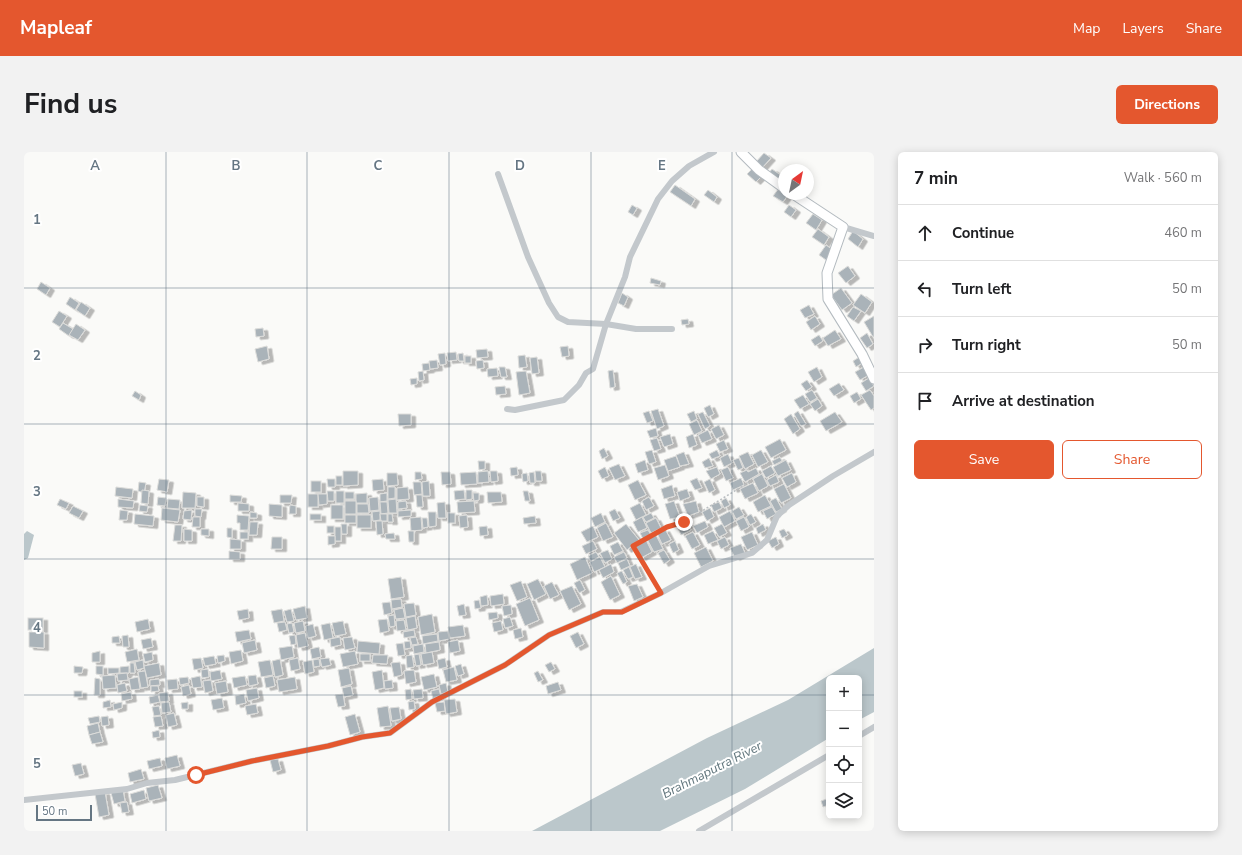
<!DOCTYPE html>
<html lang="en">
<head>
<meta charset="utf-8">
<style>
	:root { --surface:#fff; --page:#f2f2f2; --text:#202124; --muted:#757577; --line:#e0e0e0; --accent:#e4572e }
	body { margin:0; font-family:"Nunito Sans",sans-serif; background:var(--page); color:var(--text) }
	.controls { position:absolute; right:12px; bottom:12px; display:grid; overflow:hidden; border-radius:6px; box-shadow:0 2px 10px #0003 }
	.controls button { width:36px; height:36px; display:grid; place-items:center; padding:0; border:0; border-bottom:1px solid var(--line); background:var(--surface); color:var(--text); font:20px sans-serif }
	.compass { position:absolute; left:754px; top:12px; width:36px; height:36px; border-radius:50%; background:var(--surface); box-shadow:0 2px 10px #0003; rotate:33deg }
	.scale { position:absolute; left:12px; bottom:10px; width:56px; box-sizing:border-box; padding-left:4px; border:2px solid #657683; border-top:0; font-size:11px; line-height:14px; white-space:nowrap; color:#657683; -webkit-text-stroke:3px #fff; paint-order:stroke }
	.stop { position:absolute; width:12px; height:12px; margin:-9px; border:3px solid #e4572e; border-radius:50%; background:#fff }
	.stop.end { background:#e4572e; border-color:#fff; box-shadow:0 1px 4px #0008 }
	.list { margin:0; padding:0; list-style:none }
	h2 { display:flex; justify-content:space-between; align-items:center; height:52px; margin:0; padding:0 16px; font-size:17px }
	h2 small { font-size:13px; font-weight:400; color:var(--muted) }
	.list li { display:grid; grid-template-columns:26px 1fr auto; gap:12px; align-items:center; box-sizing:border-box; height:56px; padding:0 16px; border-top:1px solid var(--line) }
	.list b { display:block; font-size:15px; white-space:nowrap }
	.list em { font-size:13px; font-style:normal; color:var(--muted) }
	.actions { display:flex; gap:8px; padding:12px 16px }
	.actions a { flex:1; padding:9px 0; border:1px solid var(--accent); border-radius:6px; text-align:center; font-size:14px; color:var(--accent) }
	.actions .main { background:var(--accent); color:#fff }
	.icon { flex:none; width:22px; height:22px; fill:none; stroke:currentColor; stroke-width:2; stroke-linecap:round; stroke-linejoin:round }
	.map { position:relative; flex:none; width:850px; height:679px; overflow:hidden; border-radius:6px }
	header { display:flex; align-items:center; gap:24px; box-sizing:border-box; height:56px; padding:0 20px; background:var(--accent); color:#fff }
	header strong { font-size:19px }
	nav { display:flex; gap:22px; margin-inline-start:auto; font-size:14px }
	.intro { display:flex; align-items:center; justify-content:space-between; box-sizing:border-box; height:96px; padding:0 24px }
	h1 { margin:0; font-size:28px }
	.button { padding:10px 18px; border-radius:6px; background:var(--accent); color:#fff; font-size:14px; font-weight:700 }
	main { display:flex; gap:24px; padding:0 24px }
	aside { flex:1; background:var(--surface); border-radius:6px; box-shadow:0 2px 10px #0003 }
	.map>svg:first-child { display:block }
	.water { fill:#bbc7cb }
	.building { fill:#aab3b9; stroke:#dcdcda; filter:url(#shadow) }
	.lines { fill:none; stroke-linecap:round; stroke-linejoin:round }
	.secondary-casing { stroke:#b3babf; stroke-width:11 }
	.path { stroke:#bbbfc2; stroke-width:1.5; stroke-dasharray:2 2; stroke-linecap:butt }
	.street { stroke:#c3c8cc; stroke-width:6 }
	.secondary { stroke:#fff; stroke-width:9 }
	.route { stroke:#e4572e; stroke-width:5 }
	.grid { fill:none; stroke:#657683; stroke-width:1; stroke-opacity:0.55 }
	.labels { text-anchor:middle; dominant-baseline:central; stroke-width:4; stroke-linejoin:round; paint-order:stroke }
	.water-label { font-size:13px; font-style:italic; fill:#60757c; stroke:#fff }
	.grid-label { font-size:13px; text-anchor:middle; font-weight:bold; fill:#657683; stroke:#fff; stroke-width:4; stroke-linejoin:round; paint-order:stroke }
</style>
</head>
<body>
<header>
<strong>Mapleaf</strong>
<nav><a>Map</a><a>Layers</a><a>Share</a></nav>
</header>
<div class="intro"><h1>Find us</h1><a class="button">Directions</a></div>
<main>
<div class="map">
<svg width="850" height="679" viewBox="0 0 850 679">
	<defs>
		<filter id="shadow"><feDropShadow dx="4.5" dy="2.5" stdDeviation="0" flood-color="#0004"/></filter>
	</defs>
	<rect width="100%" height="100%" fill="#fafaf8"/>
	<g class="water">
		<polygon points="3,379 10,383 4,406 0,408 0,382"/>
		<polygon points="850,496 850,560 835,568 835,526 805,526 805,586 721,637 636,679 508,679 683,586 764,548"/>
	</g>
	<g class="building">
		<polygon points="740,1 747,6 737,17 731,11"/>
		<polygon points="729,16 738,24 732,30 723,22"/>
		<polygon points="748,17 758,24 754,30 744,22"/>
		<polygon points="651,33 671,47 667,54 646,40"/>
		<polygon points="755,36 760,42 764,43 759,50 749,44"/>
		<polygon points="684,38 693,45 690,50 680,43"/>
		<polygon points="608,53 613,56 609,63 604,60"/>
		<polygon points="765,53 772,58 767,65 760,60"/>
		<polygon points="789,62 798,68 792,78 782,71"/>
		<polygon points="794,77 805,85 800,93 788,85"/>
		<polygon points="829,79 839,87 834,95 824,87"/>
		<polygon points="802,93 809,98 802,108 795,103"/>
		<polygon points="824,114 831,124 822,131 814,121"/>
		<polygon points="627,126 637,129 636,133 626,131"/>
		<polygon points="17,130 26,136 22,143 13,137"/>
		<polygon points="817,136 828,151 818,158 807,143"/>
		<polygon points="598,141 604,145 600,154 594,151"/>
		<polygon points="837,142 848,150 841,161 829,153"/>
		<polygon points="46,145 55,151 51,158 42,152"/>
		<polygon points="57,150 66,156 61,164 52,158"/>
		<polygon points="785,153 790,162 781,166 776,158"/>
		<polygon points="829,155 837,159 830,169 823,164"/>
		<polygon points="35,159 43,164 36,175 28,170"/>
		<polygon points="791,164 796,172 787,178 782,170"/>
		<polygon points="850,164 850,185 849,185 840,170"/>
		<polygon points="664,167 665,172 658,173 657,168"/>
		<polygon points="39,171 49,177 45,184 35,177"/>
		<polygon points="52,172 61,178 54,188 45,183"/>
		<polygon points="239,176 240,184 232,185 231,177"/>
		<polygon points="811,178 817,187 804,194 799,186"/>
		<polygon points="843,181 849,192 843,196 836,186"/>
		<polygon points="795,183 799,189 791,194 787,188"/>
		<polygon points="243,194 245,207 234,210 231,197"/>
		<polygon points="544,194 545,204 538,205 536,195"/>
		<polygon points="463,197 464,205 453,206 452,198"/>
		<polygon points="432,200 433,208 424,209 423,201"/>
		<polygon points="421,201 422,212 416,213 414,202"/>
		<polygon points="439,201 440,209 435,209 434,202"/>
		<polygon points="501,203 503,215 495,216 494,204"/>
		<rect x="441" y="204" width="6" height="7"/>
		<polygon points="837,204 840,210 832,215 829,209"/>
		<polygon points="513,205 515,221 508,222 506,206"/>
		<polygon points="413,208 414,216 406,217 405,209"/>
		<polygon points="459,208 460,216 453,217 452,209"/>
		<polygon points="405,211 406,218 399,219 398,212"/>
		<polygon points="475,215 481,215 483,225 477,225"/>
		<polygon points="793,215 798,225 790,230 784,220"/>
		<polygon points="840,215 845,223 836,228 831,220"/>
		<polygon points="473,216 474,224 464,225 463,217"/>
		<polygon points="589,218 591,235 586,236 584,219"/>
		<polygon points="399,219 400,228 395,229 394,220"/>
		<polygon points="502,219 506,241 495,243 492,220"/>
		<polygon points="393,226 393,232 387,233 386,227"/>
		<polygon points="845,226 850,234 842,239 837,231"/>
		<polygon points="783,228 788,235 782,239 777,232"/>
		<polygon points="815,231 820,238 810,244 805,237"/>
		<polygon points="481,234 482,242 472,243 471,235"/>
		<polygon points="788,238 793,246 786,250 781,242"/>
		<polygon points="846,238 850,244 850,256 847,258 837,243"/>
		<polygon points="111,239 117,243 115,248 108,244"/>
		<polygon points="833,240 837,247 830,251 826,244"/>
		<polygon points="779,243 785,252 776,257 770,248"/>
		<polygon points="794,247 798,254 791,259 786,252"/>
		<polygon points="686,253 690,262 684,265 680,256"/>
		<polygon points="634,257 640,274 633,277 627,259"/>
		<polygon points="625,259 629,269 623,271 619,261"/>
		<polygon points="670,259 673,267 667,270 663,262"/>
		<polygon points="774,259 782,272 777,274 770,262"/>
		<polygon points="679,260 686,274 681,277 674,262"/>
		<polygon points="811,260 818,270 802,279 796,269"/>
		<polygon points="374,262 387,262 387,273 375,274"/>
		<polygon points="767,262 776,277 769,282 760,267"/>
		<polygon points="673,268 678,279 670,283 665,272"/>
		<polygon points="695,273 700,283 692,287 687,277"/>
		<polygon points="632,276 634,284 626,286 623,279"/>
		<polygon points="684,278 688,287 678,291 674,283"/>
		<polygon points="646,282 649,292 640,295 636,285"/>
		<polygon points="669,282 673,293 665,296 662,285"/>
		<polygon points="633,286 637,297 630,299 626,288"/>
		<polygon points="756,287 762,298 747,306 741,295"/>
		<polygon points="700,288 704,297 696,300 692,292"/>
		<polygon points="580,296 584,304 578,307 575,299"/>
		<polygon points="628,298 632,310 625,312 621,300"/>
		<polygon points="693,298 696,304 688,307 685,302"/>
		<polygon points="737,298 744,310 734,315 728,303"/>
		<polygon points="660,300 665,312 656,314 652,303"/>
		<polygon points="724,300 730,312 721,317 715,304"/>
		<polygon points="704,302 708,311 700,315 696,306"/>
		<polygon points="652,304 656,315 644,319 640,308"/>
		<polygon points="756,305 758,309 750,313 748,309"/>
		<polygon points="685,306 689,314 681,316 678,310"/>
		<polygon points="715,306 719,316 714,318 709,308"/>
		<polygon points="621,308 624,318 614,321 611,312"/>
		<polygon points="762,308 767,318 754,324 749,315"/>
		<polygon points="454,309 461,309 461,317 455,318"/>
		<polygon points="595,312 601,324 591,328 585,316"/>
		<polygon points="641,313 645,324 634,328 630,316"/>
		<polygon points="747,314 751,321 742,326 738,319"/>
		<polygon points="493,315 494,323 487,324 486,316"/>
		<polygon points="581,315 585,324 578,327 574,319"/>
		<polygon points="693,315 696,322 687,327 682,319"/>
		<polygon points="704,315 709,326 702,329 697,318"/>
		<polygon points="732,316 735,322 721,330 716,321 723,318 724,320"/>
		<polygon points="319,319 334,319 334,333 319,334"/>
		<polygon points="464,319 465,330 454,331 454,320"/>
		<polygon points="466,319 473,319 474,329 467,330"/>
		<polygon points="511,319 517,319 518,329 512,329"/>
		<polygon points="391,320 397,320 398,327 391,328"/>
		<polygon points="417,320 426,320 427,332 418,333"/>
		<polygon points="452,320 453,332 437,333 436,321"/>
		<polygon points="510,320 511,331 506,331 505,321"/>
		<polygon points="363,321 373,321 374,333 363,334"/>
		<polygon points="503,321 504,329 499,330 498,322"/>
		<polygon points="768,321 772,330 763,335 758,326"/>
		<polygon points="738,322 744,334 735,339 729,327"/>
		<polygon points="752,323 755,330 746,334 743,328"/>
		<rect x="312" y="324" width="6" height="9"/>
		<polygon points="673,326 678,336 671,338 666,329"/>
		<polygon points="717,326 720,333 709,338 706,331"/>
		<polygon points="135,327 145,328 143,340 133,338"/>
		<polygon points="303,327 311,327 311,335 304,335"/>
		<polygon points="359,327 360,338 349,339 348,328"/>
		<polygon points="686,327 691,338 685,341 680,330"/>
		<polygon points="614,328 622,343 611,348 604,333"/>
		<rect x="287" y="329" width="10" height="11"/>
		<polygon points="405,329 406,344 399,344 398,330"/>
		<polygon points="115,330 122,331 120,341 114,339"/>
		<polygon points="389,330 397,330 398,342 390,343"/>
		<polygon points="729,331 734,341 721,347 716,337"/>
		<polygon points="760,332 767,346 757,351 750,337"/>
		<polygon points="648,333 651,344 640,347 637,337"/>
		<polygon points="92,335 109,337 108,346 91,344"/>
		<polygon points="364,335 371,335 371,346 364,347"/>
		<polygon points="384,335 385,347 373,348 373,336"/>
		<polygon points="663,337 666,345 656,349 653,340"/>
		<polygon points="118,338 125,339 124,352 117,351"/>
		<polygon points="440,338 441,347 431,348 430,339"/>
		<polygon points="442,338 448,338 448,347 442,348"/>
		<polygon points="303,339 310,339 310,349 304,349"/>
		<rect x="312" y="339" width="8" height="12"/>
		<polygon points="499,339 504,339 506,349 501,349"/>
		<polygon points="159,340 172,341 171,356 158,356"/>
		<rect x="321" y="340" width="9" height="7"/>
		<polygon points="463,340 477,340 478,350 464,351"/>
		<polygon points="343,341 343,351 332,351 332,342"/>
		<polygon points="363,341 363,349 356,350 356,342"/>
		<polygon points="449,341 455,341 455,348 450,349"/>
		<rect x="284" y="342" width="10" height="13"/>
		<polygon points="294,342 303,342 303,352 295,353"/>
		<polygon points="206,343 218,344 217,350 206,350"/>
		<polygon points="256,343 268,343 267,351 256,351"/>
		<polygon points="392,343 398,343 399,355 393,355"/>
		<polygon points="741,343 747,354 734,360 729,350"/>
		<polygon points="134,345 142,346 141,354 133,353"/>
		<polygon points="173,345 180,345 180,355 173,354"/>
		<polygon points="354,345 355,358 346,359 345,346"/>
		<polygon points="625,345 630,354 622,358 618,349"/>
		<polygon points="702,346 706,353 700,356 697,349"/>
		<polygon points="752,346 758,357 752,360 746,349"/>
		<polygon points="36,347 45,351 42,357 33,353"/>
		<polygon points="94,347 110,349 109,356 94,355"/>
		<polygon points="144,347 156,348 155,357 143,356"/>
		<polygon points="372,347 373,361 365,361 364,348"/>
		<rect x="321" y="349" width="11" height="13"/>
		<polygon points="382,349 383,356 374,357 374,350"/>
		<polygon points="450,349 451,360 434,361 433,350"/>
		<polygon points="650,349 656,365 646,367 641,352"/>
		<polygon points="672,349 675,360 664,364 659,352"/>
		<polygon points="356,350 363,350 364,361 357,362"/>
		<polygon points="421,350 422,366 414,366 413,351"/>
		<polygon points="695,350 698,356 690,360 687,353"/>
		<polygon points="214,351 225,352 225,359 214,359"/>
		<polygon points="616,351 622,363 612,368 606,356"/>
		<polygon points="245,352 258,353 258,365 245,364"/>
		<polygon points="333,352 344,352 345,361 333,361"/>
		<polygon points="116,353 124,354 123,360 115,359"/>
		<polygon points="266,353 272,354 272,362 265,362"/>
		<rect x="307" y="353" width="12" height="14"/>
		<polygon points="49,354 59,359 55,366 45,361"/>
		<polygon points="715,355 720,363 712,367 708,359"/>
		<polygon points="748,355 752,362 743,367 739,359"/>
		<polygon points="138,356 156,358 154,370 137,368"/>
		<polygon points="686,356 690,365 683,369 678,360"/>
		<polygon points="171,357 178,357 177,365 171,364"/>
		<polygon points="591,357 596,366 589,369 585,360"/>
		<polygon points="96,358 104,359 103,368 95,368"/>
		<polygon points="168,358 167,368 159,367 160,359"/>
		<polygon points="387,358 387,364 374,365 374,359"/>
		<polygon points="356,359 356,368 349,369 348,360"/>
		<polygon points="706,359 711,369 700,375 695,365"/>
		<polygon points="226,360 233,361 233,366 226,366"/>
		<polygon points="404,360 412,360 412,374 405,375"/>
		<rect x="424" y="361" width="7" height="10"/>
		<polygon points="577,361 581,370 571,375 567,366"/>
		<polygon points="627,361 630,366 622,370 619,365"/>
		<polygon points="111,362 130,364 129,374 110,372"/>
		<rect x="286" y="362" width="11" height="6"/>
		<polygon points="356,362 363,362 363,369 357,369"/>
		<polygon points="364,362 368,362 369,370 364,370"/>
		<polygon points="727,362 732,370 726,373 722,365"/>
		<polygon points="213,363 225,364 224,378 216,378 216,371 213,371"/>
		<rect x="321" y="363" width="11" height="8"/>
		<rect x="333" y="363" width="14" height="13"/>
		<polygon points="443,363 444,375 436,376 435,364"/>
		<polygon points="511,364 512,371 500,372 499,366"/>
		<polygon points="169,365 176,365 176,375 168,375"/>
		<polygon points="397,365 398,378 387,379 386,366"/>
		<polygon points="618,365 623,376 614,380 609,370"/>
		<polygon points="720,365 725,375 717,379 712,369"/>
		<polygon points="398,366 403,366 404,375 399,376"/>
		<polygon points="632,366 637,376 627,381 622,371"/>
		<polygon points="352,369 358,369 359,382 353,383"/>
		<polygon points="662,369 667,378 657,383 653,374"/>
		<polygon points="681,369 684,375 673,381 669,374"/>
		<polygon points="226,370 234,370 233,383 225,383"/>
		<polygon points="582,371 589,385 579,389 573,376"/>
		<polygon points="317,372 323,372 323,382 318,382"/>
		<polygon points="602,372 615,388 603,398 590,381"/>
		<polygon points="698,372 703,381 695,385 690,376"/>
		<polygon points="739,372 742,378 734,382 732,376"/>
		<polygon points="151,373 158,373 157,389 149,389"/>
		<rect x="303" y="374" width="7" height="7"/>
		<polygon points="463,374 464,383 456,384 455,375"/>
		<polygon points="569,374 574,385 563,390 557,380"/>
		<rect x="311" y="375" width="6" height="14"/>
		<polygon points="203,376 208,376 208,386 203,385"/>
		<polygon points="160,377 168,378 168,389 160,389"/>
		<polygon points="177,377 185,377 185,384 177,383"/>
		<polygon points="641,377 647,388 638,392 633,381"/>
		<polygon points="760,377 764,383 758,386 755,379"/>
		<polygon points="624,378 627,383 619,387 616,381"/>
		<polygon points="384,379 390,379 390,390 385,390"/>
		<polygon points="689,379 694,388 684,392 680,383"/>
		<rect x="216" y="380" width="8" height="7"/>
		<polygon points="669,380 676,393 668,397 661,384"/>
		<polygon points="728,380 734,393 723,398 717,385"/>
		<polygon points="370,381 371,387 362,387 361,382"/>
		<polygon points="632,383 639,397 630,400 623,387"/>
		<polygon points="304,384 311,384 311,392 304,393"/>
		<polygon points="248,385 258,385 258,397 247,397"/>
		<polygon points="701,385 705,393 697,397 693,389"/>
		<polygon points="752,385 755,392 748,396 744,389"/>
		<polygon points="206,387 217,388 217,397 206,397"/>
		<polygon points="622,388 628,400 617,406 611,394"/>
		<polygon points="569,389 573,397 562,402 558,394"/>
		<polygon points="651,389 655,398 649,401 645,392"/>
		<polygon points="594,390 599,399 590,403 586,394"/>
		<polygon points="717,392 721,401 711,406 706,396"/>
		<polygon points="682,395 689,409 677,415 670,401"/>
		<polygon points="584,398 588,407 581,411 576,401"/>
		<polygon points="640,398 646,408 640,412 634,401"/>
		<polygon points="205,399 216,400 216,407 205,407"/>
		<polygon points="572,400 575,405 567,409 564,404"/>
		<polygon points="600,400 603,406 593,411 590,405"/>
		<polygon points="561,405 568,421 553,428 546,412"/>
		<polygon points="576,405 581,415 570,420 566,410"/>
		<polygon points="603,407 606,414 597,418 594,411"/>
		<polygon points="587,412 590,420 579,426 575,418"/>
		<polygon points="612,412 618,425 611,427 606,415"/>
		<polygon points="605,415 609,425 604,427 599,418"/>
		<polygon points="598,419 603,430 599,432 593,421"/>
		<polygon points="587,424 596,443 586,448 577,430"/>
		<polygon points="377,425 380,445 367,447 364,427"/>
		<polygon points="514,427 522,442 510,448 503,432"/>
		<polygon points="556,428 561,438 555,441 550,431"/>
		<polygon points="497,429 503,445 493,449 486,433"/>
		<polygon points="528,430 535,443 526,447 520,434"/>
		<polygon points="613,432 619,445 610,449 604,434"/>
		<polygon points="548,434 557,452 545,458 536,439"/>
		<polygon points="479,442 480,452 467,454 466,444"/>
		<polygon points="463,443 464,453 457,454 456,445"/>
		<polygon points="506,446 515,468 501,474 492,452"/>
		<polygon points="377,447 378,455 368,457 367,448"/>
		<polygon points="455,448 457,456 451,457 450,449"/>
		<polygon points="366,450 368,461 360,463 358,451"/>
		<polygon points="390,451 392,463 382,465 380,452"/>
		<polygon points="440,452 442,463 435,464 433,454"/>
		<polygon points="487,453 488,462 480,464 478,454"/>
		<polygon points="281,454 283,466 272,468 269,457"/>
		<polygon points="379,456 381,466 372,467 370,458"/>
		<polygon points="224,457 225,466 215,468 213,459"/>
		<polygon points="258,457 260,469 250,471 247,459"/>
		<polygon points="267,457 270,469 263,470 260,459"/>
		<polygon points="473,460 474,466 465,468 464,461"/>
		<polygon points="408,462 411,480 397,483 394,465"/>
		<polygon points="370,463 371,474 366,475 364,464"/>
		<polygon points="391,464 393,476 384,478 382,466"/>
		<polygon points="486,465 489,474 481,476 479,467"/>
		<rect x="4" y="466" width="15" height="12"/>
		<polygon points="124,467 126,477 113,480 111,470"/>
		<polygon points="363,467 365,479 356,481 354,468"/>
		<polygon points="380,468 382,478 373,479 372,469"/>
		<polygon points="279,469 281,479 272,481 270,471"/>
		<polygon points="319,469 322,482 311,484 308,471"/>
		<polygon points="477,469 479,478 470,480 468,471"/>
		<polygon points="261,470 263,478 255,480 253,471"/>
		<polygon points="268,471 270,480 265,481 263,472"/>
		<polygon points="306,471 309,486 300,488 297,473"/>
		<polygon points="289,472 292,484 284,486 282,474"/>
		<polygon points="439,473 441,484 426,486 424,475"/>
		<polygon points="497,476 499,485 491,487 489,478"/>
		<polygon points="225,478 227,487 213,490 211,480"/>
		<polygon points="390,478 391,484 380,486 379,480"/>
		<polygon points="424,479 425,487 415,489 414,480"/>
		<polygon points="5,480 20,480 20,496 5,495"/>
		<polygon points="554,480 560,492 552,496 546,484"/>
		<polygon points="281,481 284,494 274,496 272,483"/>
		<polygon points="413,482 414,489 399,492 398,484"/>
		<polygon points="104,483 105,495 99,495 98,484"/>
		<polygon points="271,483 272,492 267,493 265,484"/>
		<polygon points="95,484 96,491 88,491 88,485"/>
		<polygon points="316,485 317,493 307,495 306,487"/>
		<polygon points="328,485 331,496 321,498 319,486"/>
		<polygon points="392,485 394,492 388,493 386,486"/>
		<polygon points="127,486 129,495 119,497 117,488"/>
		<polygon points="231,488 233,498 220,501 218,491"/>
		<polygon points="434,488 436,499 426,501 424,490"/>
		<polygon points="334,489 356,491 355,502 333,500"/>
		<polygon points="386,489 387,496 381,497 380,490"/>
		<polygon points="415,490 416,498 402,501 401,492"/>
		<polygon points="379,491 381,503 374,504 372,492"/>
		<polygon points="399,492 400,500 390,502 389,494"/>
		<polygon points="268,494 270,505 257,508 255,496"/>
		<polygon points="295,495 297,505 288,507 286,497"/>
		<polygon points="113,497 115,508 103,510 101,500"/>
		<polygon points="217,498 219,509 207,512 205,500"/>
		<polygon points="76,499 76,510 68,510 68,501"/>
		<polygon points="331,499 334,512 319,515 316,502"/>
		<polygon points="128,500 129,508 121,510 119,502"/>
		<polygon points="408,500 410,511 399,513 397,502"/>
		<rect x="336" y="502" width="10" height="7"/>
		<polygon points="395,502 397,513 392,514 390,503"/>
		<polygon points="200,503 201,509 194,511 193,504"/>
		<polygon points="349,503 364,503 363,512 348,511"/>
		<polygon points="388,503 390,515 383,516 382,504"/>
		<polygon points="190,504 192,512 181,514 179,506"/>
		<polygon points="177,506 179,516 170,518 168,507"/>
		<polygon points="274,506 276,517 267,519 265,508"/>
		<polygon points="305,506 307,513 298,515 296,507"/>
		<polygon points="421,506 423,515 415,517 413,508"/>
		<polygon points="256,507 259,523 251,525 248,509"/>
		<polygon points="295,507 296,514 290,515 289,508"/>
		<polygon points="119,508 120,516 113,518 111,510"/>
		<polygon points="246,508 249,523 237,525 234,510"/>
		<polygon points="288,508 290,520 281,522 279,510"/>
		<polygon points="376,510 378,523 370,525 367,511"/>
		<polygon points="527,510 531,517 525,520 521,513"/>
		<polygon points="106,511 110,511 111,521 106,521"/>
		<polygon points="135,511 137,523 123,526 120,514"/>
		<polygon points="437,512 440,522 434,524 431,514"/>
		<polygon points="50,514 59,515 58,521 50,521"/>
		<polygon points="72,514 79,514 79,523 72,522"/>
		<polygon points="105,514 105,521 96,521 96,515"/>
		<polygon points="430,515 433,528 422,530 419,518"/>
		<polygon points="84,516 95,516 95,521 84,522"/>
		<polygon points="325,516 328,532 317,535 314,518"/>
		<polygon points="184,517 185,525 178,526 177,518"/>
		<polygon points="196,518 198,527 187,529 186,520"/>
		<polygon points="358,518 360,536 351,538 348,520"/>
		<polygon points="390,518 392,530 382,532 380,519"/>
		<polygon points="121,519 124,535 117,536 114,520"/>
		<polygon points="514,519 519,528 514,530 510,521"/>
		<polygon points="103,521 104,528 94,529 93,522"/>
		<polygon points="410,522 413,535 400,538 397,525"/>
		<polygon points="91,523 92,536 79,537 78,524"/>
		<polygon points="232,523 234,532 225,534 224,524"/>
		<polygon points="176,524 178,535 169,536 167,526"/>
		<polygon points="221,524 223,533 210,536 208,526"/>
		<polygon points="249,524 251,534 242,536 240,526"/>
		<polygon points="114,525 116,537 107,538 105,527"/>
		<polygon points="164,525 165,531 156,533 155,526"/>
		<polygon points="271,525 273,537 255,540 253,528"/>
		<polygon points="71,526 76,527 76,543 70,543"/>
		<polygon points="135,527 136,533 126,534 126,528"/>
		<polygon points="153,527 154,537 144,538 143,528"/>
		<polygon points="187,528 189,539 181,541 179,529"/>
		<polygon points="368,528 369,536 361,537 360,529"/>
		<polygon points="202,529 204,540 193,542 191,531"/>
		<polygon points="534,530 537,538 524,542 522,534"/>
		<polygon points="101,531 103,539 94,541 93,533"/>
		<polygon points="422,531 424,540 417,542 415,533"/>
		<polygon points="165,533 167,542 159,544 157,535"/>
		<polygon points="127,534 134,534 135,539 127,540"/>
		<polygon points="327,534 329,543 320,545 318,536"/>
		<polygon points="233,536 235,546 224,549 222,538"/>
		<polygon points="387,537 388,547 382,548 381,538"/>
		<polygon points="398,537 399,546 390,547 389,538"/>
		<polygon points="415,537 417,545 409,547 407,539"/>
		<rect x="50" y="539" width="8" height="6"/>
		<polygon points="107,540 108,547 98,549 97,542"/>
		<polygon points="144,540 145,549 136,550 135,541"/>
		<polygon points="220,542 222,551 212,553 211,544"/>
		<polygon points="319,542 321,554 314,555 311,543"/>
		<polygon points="134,543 136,550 126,552 125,545"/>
		<polygon points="198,546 200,556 189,558 187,548"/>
		<polygon points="431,547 433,560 422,562 420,548"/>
		<polygon points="86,548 87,555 79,556 79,550"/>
		<polygon points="390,549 391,557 385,558 384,550"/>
		<polygon points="98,550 98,556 90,558 89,552"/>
		<polygon points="145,550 147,560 138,561 137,551"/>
		<polygon points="164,550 164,557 158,557 157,551"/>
		<polygon points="420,550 421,559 413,560 411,551"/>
		<polygon points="232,552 234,561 223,563 221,554"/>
		<polygon points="135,554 137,563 130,564 128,555"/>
		<polygon points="364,554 367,574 356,575 353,556"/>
		<polygon points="375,555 377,567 368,569 366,556"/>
		<polygon points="150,561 153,573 144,575 142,563"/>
		<polygon points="331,562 336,580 326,583 321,565"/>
		<polygon points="75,564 76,570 66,572 64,566"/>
		<polygon points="84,564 85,573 78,574 77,565"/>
		<polygon points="137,564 139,574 131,575 129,565"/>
		<polygon points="74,571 76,580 65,583 63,574"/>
		<polygon points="135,578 136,585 129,586 128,580"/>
		<polygon points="76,580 79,590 68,592 65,583"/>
		<polygon points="153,603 156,614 143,617 141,606"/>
		<polygon points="136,606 138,614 125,617 123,609"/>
		<polygon points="254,607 257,618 249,620 246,608"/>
		<polygon points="57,611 60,622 51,624 48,613"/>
		<polygon points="117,617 120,627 106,630 104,621"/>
		<polygon points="134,633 138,646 125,649 122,636"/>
		<polygon points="99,638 101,649 90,652 87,641"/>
		<polygon points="120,638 122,647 108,651 106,642"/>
		<polygon points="81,640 85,663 75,665 71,642"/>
		<polygon points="805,646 805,653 799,655 797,649"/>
		<polygon points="103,650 105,660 98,661 96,651"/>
	</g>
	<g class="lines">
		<g class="secondary-casing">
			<g id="secondary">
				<polyline points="717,0 735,18 760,36"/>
				<polyline points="769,42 819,75 803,121 804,147 838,202 850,227"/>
			</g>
		</g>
		<polyline class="path" points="634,436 609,395 610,393 643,375 660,370 727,329"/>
		<g class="street">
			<polyline points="474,22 504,105 525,151 534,165 544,170 582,172 612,177 648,177"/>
			<polyline points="819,75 850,84"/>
			<polyline points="483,257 491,258 540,248 555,233 562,221 569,217 582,172 601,125 606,105 634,47 648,29 665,14 690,0"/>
			<polyline points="835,584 850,575"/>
			<polyline points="0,648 103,637 123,631 151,628 228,609 304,594 338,585 366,581 408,550 481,513 525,483 579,460 597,460 637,441 685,414 728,401 743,388 753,364 765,353 809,324 850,300"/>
			<polyline points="675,679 805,603"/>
		</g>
		<use href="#secondary" class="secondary"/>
	</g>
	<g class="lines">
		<polyline class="route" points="172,623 228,609 304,594 338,585 366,581 408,550 481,513 525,483 579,460 598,460 637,441 609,394 643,375 660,370"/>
	</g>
	<path class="grid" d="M142 0V679M283 0V679M425 0V679M567 0V679M708 0V679M0 136H850M0 272H850M0 407H850M0 543H805M835 543H850"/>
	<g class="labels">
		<g class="water-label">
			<text transform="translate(688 618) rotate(-27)">Brahmaputra River</text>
		</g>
	</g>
	<g class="grid-label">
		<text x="71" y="18">A</text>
		<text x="212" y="18">B</text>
		<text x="354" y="18">C</text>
		<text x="496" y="18">D</text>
		<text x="638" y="18">E</text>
		<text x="13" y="72">1</text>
		<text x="13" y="208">2</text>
		<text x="13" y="344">3</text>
		<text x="13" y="480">4</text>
		<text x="13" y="616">5</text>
	</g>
</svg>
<div class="controls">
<button>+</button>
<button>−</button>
<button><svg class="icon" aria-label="locate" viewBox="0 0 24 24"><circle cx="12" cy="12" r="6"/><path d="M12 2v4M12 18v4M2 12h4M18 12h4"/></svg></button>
<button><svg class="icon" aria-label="layers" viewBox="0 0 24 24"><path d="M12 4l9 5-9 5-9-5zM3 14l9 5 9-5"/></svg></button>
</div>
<svg class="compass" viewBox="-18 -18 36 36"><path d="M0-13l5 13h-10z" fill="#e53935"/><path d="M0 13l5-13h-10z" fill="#757577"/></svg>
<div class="scale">50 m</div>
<div class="stop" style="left:172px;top:623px"></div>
<div class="stop end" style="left:660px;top:370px"></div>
</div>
<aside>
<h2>7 min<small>Walk · 560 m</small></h2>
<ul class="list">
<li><svg class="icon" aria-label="ahead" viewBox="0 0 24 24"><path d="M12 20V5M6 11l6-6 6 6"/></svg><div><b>Continue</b></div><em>460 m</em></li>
<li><svg class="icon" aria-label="left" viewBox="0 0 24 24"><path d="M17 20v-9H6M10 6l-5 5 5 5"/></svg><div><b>Turn left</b></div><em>50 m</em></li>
<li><svg class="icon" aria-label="right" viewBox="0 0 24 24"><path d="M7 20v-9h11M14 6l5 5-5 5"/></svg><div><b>Turn right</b></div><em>50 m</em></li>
<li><svg class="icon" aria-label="arrive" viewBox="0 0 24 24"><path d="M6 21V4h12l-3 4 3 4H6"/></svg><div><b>Arrive at destination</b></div></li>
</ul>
<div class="actions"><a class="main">Save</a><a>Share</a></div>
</aside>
</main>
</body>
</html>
